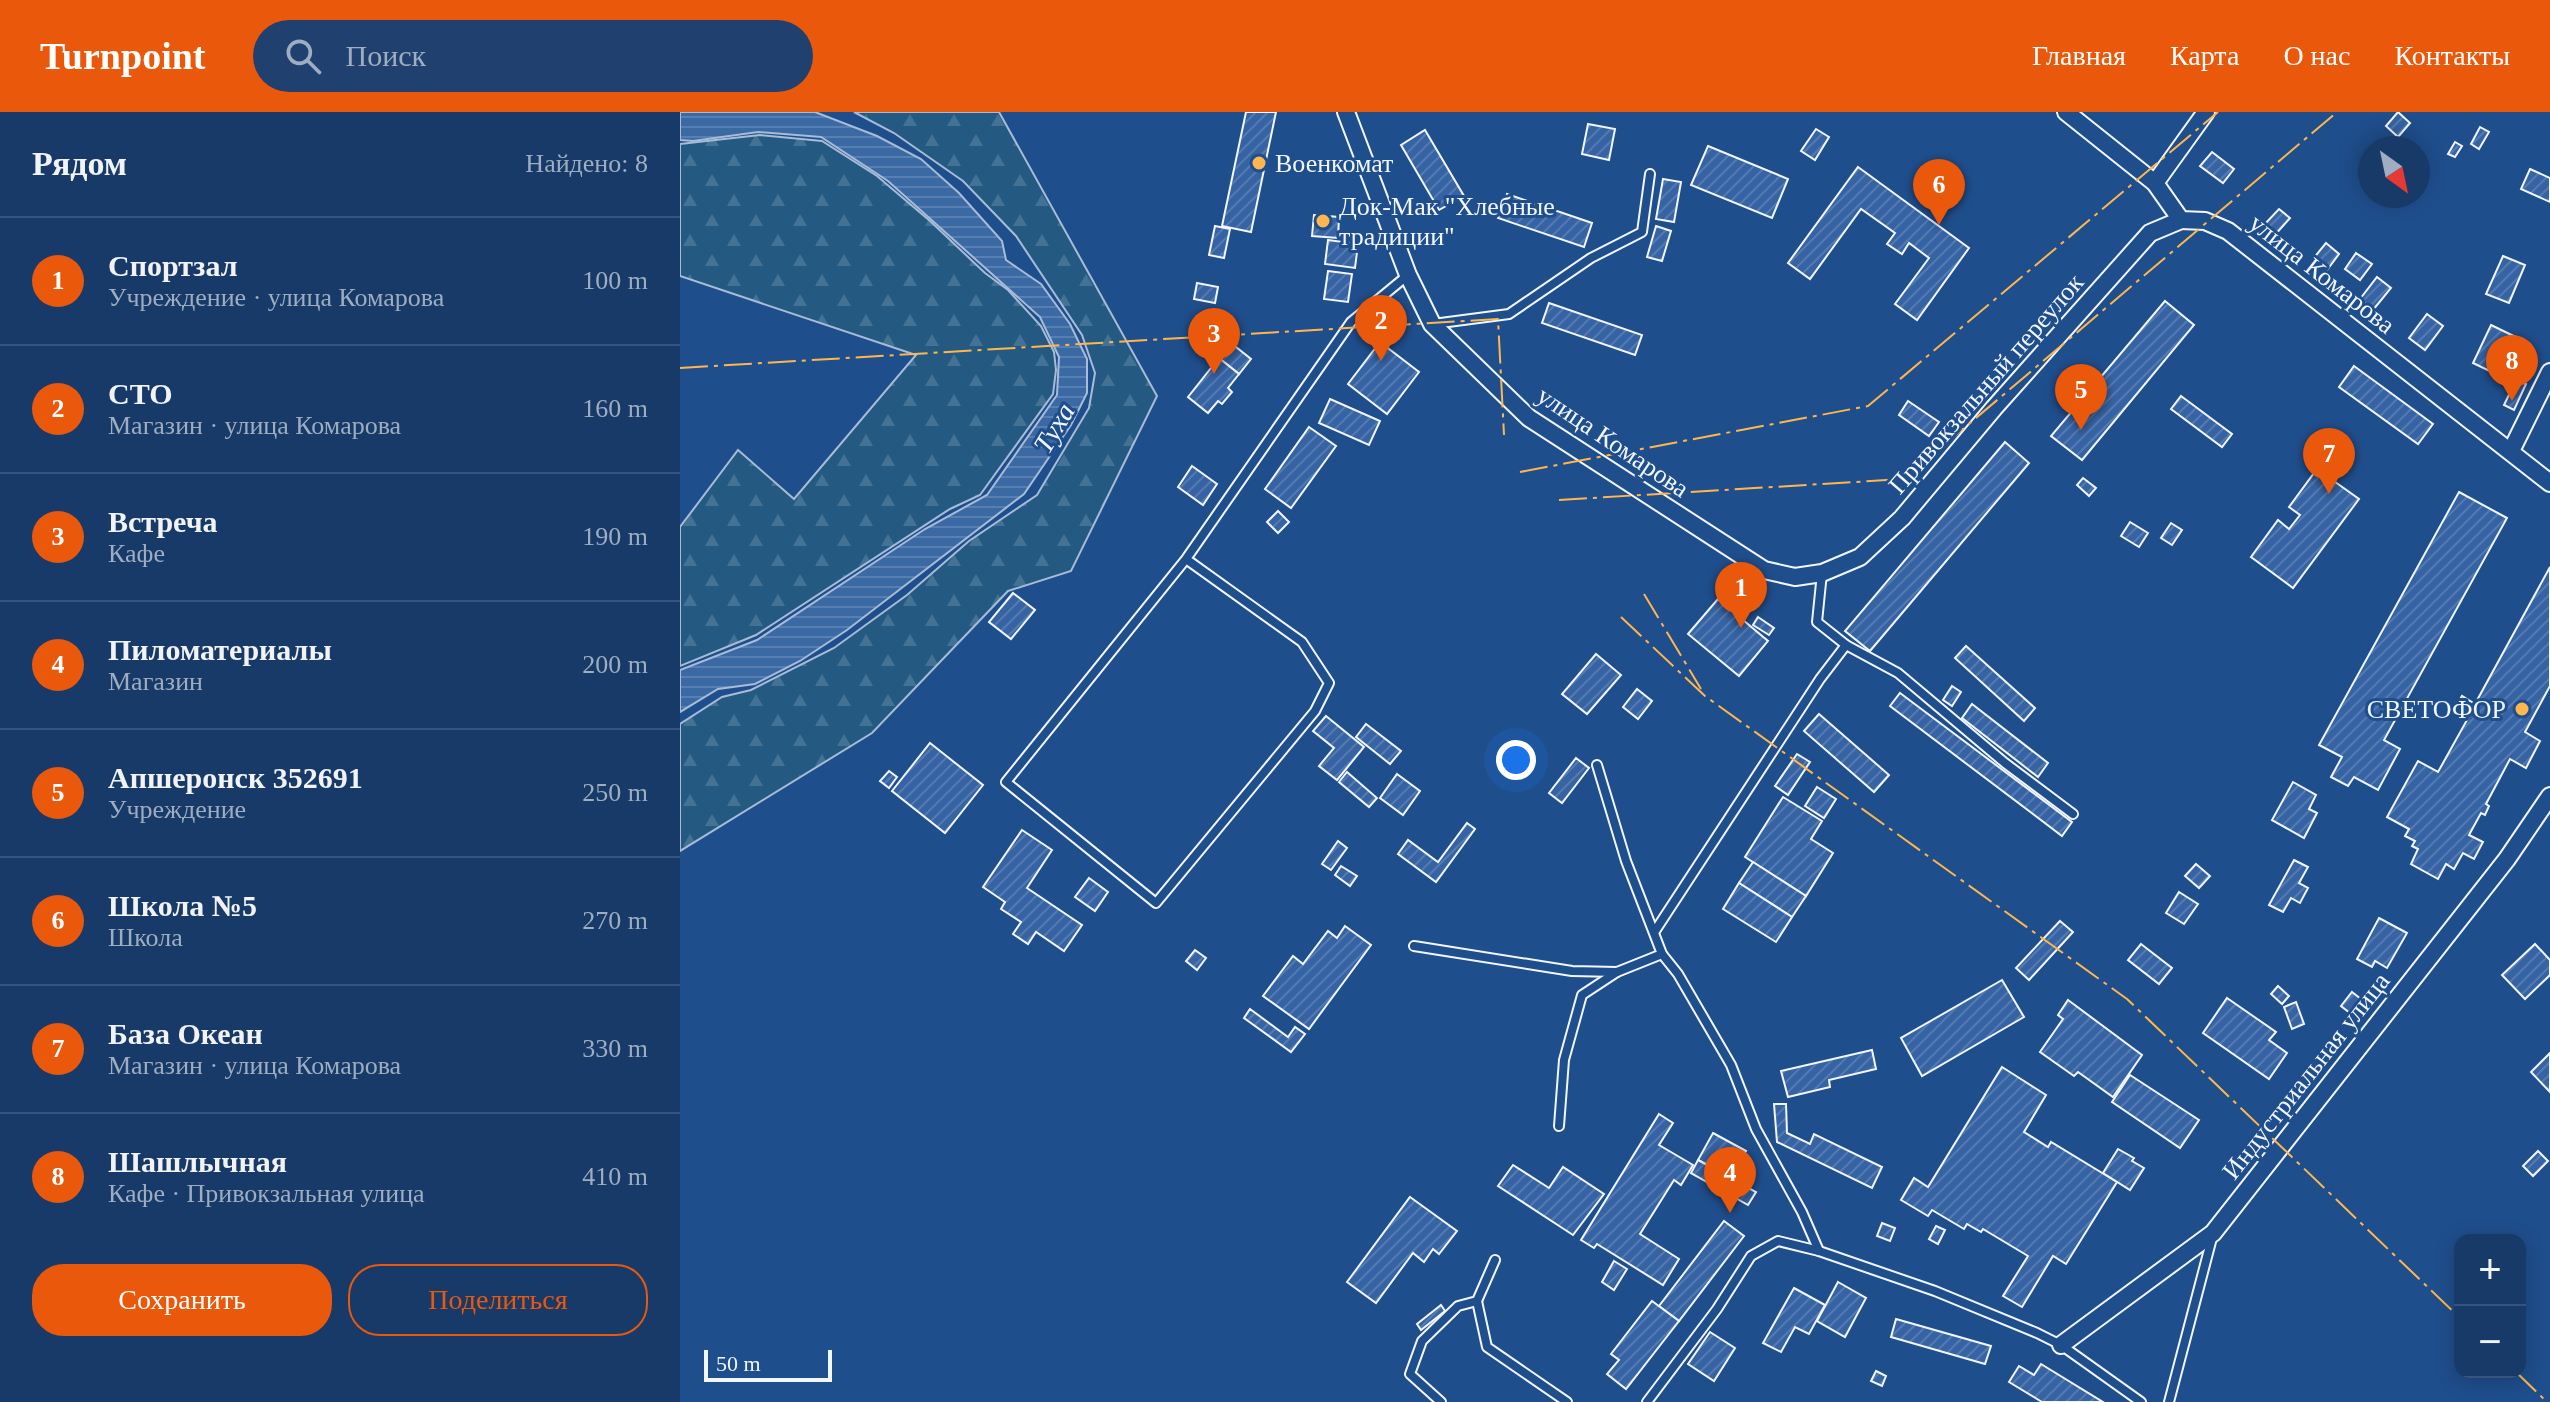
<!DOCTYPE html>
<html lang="ru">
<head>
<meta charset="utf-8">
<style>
	:root { --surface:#173a69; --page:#20416f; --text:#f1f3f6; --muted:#9eadc0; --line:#36547d; --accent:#ea580c }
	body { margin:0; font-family:Georgia,serif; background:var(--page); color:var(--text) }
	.controls { position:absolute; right:24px; bottom:24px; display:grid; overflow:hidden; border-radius:16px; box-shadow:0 4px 20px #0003 }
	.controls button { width:72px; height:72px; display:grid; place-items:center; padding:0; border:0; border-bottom:2px solid var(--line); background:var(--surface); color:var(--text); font:40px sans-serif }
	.compass { position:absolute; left:1678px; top:24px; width:72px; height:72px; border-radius:50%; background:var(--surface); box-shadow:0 4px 20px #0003; rotate:147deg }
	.scale { position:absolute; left:24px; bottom:20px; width:128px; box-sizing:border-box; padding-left:8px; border:4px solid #f2f6ff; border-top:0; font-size:22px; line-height:28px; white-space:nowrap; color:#f2f6ff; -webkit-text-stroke:6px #1f4e8c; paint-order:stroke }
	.you { position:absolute; left:836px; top:648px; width:28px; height:28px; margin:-20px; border:6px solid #fff; border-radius:50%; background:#1a73e8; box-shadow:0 0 0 12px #1a73e833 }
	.badge { display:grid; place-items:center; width:52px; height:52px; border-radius:50%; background:var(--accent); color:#fff; font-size:26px; font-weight:700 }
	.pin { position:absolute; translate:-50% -66px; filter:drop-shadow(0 2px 4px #0008) }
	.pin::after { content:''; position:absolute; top:42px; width:28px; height:24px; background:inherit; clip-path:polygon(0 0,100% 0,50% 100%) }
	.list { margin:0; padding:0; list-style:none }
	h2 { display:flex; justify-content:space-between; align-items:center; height:104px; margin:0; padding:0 32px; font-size:34px }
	h2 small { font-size:26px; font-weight:400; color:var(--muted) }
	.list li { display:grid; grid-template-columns:52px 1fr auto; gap:24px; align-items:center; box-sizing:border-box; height:128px; padding:0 32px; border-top:2px solid var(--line) }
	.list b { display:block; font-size:30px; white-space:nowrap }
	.list p { margin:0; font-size:26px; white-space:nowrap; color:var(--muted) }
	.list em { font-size:26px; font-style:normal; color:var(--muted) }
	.actions { display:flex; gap:16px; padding:24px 32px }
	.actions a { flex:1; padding:18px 0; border:2px solid var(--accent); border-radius:32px; text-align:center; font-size:28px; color:var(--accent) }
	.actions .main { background:var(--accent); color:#fff }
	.icon { flex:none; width:44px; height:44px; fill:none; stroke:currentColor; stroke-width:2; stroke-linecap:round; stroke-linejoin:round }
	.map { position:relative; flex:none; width:1870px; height:1290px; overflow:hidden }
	header { display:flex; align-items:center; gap:48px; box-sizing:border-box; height:112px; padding:0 40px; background:var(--accent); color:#fff }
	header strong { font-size:38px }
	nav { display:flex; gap:44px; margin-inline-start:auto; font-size:28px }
	.search { width:560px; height:72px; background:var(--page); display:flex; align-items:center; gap:20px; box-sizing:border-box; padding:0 28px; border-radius:44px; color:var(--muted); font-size:30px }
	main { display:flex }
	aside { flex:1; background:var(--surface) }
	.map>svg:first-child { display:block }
	.forest { fill:url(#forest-firs); stroke:#a8bbd7; stroke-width:2 }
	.water { fill:url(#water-rules); stroke:#a8bbd7; stroke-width:2 }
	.building { fill:url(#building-hatch); stroke:#f2f6ff; stroke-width:2 }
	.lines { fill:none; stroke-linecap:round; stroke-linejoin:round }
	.lane-casing { stroke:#f2f6ff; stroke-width:12 }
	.street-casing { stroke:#f2f6ff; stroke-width:20 }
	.lane { stroke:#1f4e8c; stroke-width:8 }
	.street { stroke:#1f4e8c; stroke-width:16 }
	.power { stroke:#ffb74d; stroke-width:2; stroke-dasharray:28 6 4 6; stroke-linecap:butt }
	.poi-dot { fill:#ffb74d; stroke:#1f4e8c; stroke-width:3 }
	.labels { text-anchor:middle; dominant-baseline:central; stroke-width:6; stroke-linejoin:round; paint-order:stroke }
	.poi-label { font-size:26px; fill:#f2f6ff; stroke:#1f4e8c; text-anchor:start }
	.street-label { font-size:26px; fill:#f2f6ff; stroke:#1f4e8c }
	.water-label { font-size:28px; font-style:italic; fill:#f2f6ff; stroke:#1f4e8c }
</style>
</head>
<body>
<header>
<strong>Turnpoint</strong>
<div class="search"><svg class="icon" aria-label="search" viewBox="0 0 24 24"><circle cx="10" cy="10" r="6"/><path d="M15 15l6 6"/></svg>Поиск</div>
<nav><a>Главная</a><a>Карта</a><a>О нас</a><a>Контакты</a></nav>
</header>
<main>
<aside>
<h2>Рядом<small>Найдено: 8</small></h2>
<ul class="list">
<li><span class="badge">1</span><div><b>Спортзал</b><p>Учреждение · улица Комарова</p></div><em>100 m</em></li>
<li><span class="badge">2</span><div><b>СТО</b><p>Магазин · улица Комарова</p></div><em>160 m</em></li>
<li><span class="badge">3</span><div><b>Встреча</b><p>Кафе</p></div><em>190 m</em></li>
<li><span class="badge">4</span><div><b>Пиломатериалы</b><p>Магазин</p></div><em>200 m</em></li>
<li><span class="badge">5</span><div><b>Апшеронск 352691</b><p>Учреждение</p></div><em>250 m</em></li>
<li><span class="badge">6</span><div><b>Школа №5</b><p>Школа</p></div><em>270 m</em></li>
<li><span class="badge">7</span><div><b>База Океан</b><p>Магазин · улица Комарова</p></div><em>330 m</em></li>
<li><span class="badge">8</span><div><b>Шашлычная</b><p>Кафе · Привокзальная улица</p></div><em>410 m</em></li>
</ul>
<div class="actions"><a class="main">Сохранить</a><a>Поделиться</a></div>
</aside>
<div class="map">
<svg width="1870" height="1290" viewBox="0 0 1870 1290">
	<defs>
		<pattern id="forest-firs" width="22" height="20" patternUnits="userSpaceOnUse" patternTransform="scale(2)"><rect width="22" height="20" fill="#245a82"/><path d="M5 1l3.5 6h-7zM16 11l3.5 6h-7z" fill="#447295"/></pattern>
		<pattern id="water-rules" width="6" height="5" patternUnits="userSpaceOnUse" patternTransform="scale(2)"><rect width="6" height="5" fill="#3b69a3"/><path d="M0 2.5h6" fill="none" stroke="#587fb1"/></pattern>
		<pattern id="building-hatch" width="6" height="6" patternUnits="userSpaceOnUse" patternTransform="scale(2)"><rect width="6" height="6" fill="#3563a3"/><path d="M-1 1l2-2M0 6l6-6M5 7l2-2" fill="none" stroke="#537ab1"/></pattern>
	</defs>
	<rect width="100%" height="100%" fill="#1f4e8c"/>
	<g class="forest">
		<polygon points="174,0 319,0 477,284 391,459 328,479 192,621 0,739 0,612 42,585 71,578 154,536 227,483 289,429 357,383 409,296 415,261 402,223 336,124 283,69 214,21"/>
		<polygon points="80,23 142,29 197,64 250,109 305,161 328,178 361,214 374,240 376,258 373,282 300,383 270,397 76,523 0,554 0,415 58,338 114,387 236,243 0,164 0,32"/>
	</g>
	<polygon class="water" points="0,0 135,0 197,24 241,47 279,81 322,129 326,148 361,172 390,212 407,247 407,281 391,313 344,382 167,518 120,549 75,572 38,577 0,600 0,558 77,528 245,417 307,383 377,283 379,245 360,205 208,69 141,25 78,20 13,29 0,28"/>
	<g class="building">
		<polygon points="566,0 596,0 571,120 542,114"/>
		<polygon points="1718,0 1730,11 1718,25 1706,14"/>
		<polygon points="908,12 935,17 929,48 902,42"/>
		<polygon points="1800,15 1809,20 1799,37 1791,32"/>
		<polygon points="1136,17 1149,25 1135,48 1121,39"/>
		<polygon points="745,18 784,84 759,98 721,33"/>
		<polygon points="1775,30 1782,34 1775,45 1768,42"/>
		<polygon points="1028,34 1108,67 1092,106 1011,73"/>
		<polygon points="1532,40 1554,57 1543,71 1520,54"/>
		<polygon points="1178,55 1289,136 1237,208 1215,192 1249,146 1229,131 1222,142 1207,132 1215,121 1181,97 1130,167 1108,151"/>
		<polygon points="1850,57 1870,66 1870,90 1841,77"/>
		<polygon points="983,67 1001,70 994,110 976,107"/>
		<polygon points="827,82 912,111 904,135 818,106"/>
		<polygon points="1599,97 1610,106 1594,124 1583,114"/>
		<polygon points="634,103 659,105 658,126 632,124"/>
		<polygon points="535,114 550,117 544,146 529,143"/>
		<polygon points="976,114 991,119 982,149 967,145"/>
		<polygon points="648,128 678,132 675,156 645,152"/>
		<polygon points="1646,131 1659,142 1647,158 1633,147"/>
		<polygon points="1676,141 1692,152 1680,168 1665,157"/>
		<polygon points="1823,144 1845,153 1829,191 1806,182"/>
		<polygon points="648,159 672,162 668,190 644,187"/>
		<polygon points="1697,165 1711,176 1693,198 1680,187"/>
		<polygon points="517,171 538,175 535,191 514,187"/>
		<polygon points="1485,189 1514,213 1402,348 1371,324"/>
		<polygon points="869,191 962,223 955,243 862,211"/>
		<polygon points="1747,202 1763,214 1745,238 1729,226"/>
		<polygon points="1811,213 1842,228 1824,266 1793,251"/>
		<polygon points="700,230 739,260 707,302 668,272"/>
		<polygon points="551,231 571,247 559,262 539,246"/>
		<polygon points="539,246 559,262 548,276 552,280 542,292 538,289 528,301 508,285"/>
		<polygon points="1674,254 1753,312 1738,332 1659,275"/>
		<polygon points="1836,268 1846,272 1834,298 1824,293"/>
		<polygon points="1501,284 1552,322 1542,335 1491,297"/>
		<polygon points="650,287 700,309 689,333 639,311"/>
		<polygon points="1228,289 1259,310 1249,324 1219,303"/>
		<polygon points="629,315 656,334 611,396 585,377"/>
		<polygon points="1325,330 1349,351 1190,539 1165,519"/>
		<polygon points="512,354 537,372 523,393 498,375"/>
		<polygon points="1637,357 1679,387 1613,476 1571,445 1598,408 1609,417 1620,403 1609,395"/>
		<polygon points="1403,366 1416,376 1409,384 1397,373"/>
		<polygon points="1779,380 1827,406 1704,628 1720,637 1698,678 1674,665 1668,674 1651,665 1662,645 1639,633"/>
		<polygon points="598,399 609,410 598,421 587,410"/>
		<polygon points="1450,410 1468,421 1459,435 1441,424"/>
		<polygon points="1491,411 1502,418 1492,433 1481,426"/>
		<polygon points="1870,455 1870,574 1845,620 1860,629 1846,656 1830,647 1806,692 1809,694 1805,703 1801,701 1789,723 1803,730 1794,747 1783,741 1774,757 1766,752 1758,767 1731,752 1738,737 1732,734 1735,729 1725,724 1729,717 1707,705 1738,649 1758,660 1787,608 1773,600 1782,584 1795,592"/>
		<polygon points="333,481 355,498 331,527 309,510"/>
		<polygon points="1038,487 1088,529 1059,564 1008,522"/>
		<polygon points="1078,505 1094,516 1089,523 1073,513"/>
		<polygon points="1286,534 1355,596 1344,609 1275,546"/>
		<polygon points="916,542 941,563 907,602 882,582"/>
		<polygon points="1272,574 1281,580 1272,594 1263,588"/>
		<polygon points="957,577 972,589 958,607 943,595"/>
		<polygon points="1220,581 1392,710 1382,724 1210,594"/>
		<polygon points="1292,592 1368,651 1358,665 1282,606"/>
		<polygon points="1139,602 1209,663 1194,680 1124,619"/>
		<polygon points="646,604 684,635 657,668 639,654 654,636 633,619"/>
		<polygon points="686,612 721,639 710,652 676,625"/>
		<polygon points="250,631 303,673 265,721 212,679"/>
		<polygon points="1117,642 1130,650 1108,683 1095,674"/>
		<polygon points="896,646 909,656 882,691 869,681"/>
		<polygon points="209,659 217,665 209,676 200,669"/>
		<polygon points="667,660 697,686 689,695 659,670"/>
		<polygon points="717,662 740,679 723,703 700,686"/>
		<polygon points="1613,670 1636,683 1629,697 1637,701 1624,726 1592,708"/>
		<polygon points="1137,675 1156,687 1144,706 1125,694"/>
		<polygon points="1103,685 1142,709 1131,727 1153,741 1126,784 1065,745"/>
		<polygon points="787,711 795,717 756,770 718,742 728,728 758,750"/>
		<polygon points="342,718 372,738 347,776 402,813 384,839 356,820 348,832 333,822 341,810 321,797 325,790 303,775"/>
		<polygon points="658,729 667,736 651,758 642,752"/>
		<polygon points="1614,748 1628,755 1619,771 1628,776 1620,791 1611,786 1603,800 1589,793"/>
		<polygon points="1073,750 1126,784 1112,805 1059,771"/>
		<polygon points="1516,752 1530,764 1519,776 1505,764"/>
		<polygon points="661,754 677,764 670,774 655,763"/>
		<polygon points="409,766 428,780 415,799 395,785"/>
		<polygon points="1059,771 1112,805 1096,830 1043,797"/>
		<polygon points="1499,780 1518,792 1504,812 1486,801"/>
		<polygon points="1699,806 1727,821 1707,856 1695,849 1692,855 1677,847"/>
		<polygon points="1380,809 1393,820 1349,868 1336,856"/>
		<polygon points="665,814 691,833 629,917 583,884 613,844 623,852 648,819 657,826"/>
		<polygon points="1461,832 1492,856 1479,872 1448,848"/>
		<polygon points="1855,832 1870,848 1870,863 1845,887 1822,863"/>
		<polygon points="515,838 526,846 517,858 506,849"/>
		<polygon points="1322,868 1344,905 1242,964 1221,926"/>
		<polygon points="1598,874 1609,884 1602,892 1591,882"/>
		<polygon points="1672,880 1686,891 1675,905 1661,894"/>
		<polygon points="1547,886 1596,920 1589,928 1607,941 1589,967 1523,921"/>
		<polygon points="1388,888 1462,943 1433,985 1398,960 1394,964 1360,940 1383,907 1378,903"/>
		<polygon points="1616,890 1624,912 1612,917 1604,895"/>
		<polygon points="570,897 608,925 615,915 625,922 611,940 564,906"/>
		<polygon points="1192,938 1196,957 1149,968 1150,975 1108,985 1101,959"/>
		<polygon points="1870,941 1870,980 1851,960"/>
		<polygon points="1322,955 1366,983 1344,1020 1368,1035 1371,1030 1437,1070 1386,1152 1373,1144 1342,1195 1323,1184 1348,1144 1303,1117 1301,1120 1287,1112 1284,1117 1252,1098 1248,1104 1221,1088 1234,1066 1248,1075"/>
		<polygon points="1450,963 1519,1008 1500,1036 1432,990"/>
		<polygon points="1094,992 1106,992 1107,1021 1130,1032 1134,1022 1202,1055 1192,1076 1097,1030"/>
		<polygon points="979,1002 993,1011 979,1033 1013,1053 1001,1073 994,1068 960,1122 999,1147 983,1173 917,1132 914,1136 901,1128"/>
		<polygon points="1033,1021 1066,1039 1051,1066 1018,1048"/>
		<polygon points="1438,1037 1454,1046 1452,1049 1464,1056 1450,1078 1423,1061"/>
		<polygon points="1858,1039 1868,1049 1853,1064 1843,1054"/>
		<polygon points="1018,1048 1076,1080 1068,1093 1011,1061"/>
		<polygon points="833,1053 869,1076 883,1055 924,1082 893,1123 818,1074"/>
		<polygon points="730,1085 777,1119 759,1142 753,1137 744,1150 733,1141 696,1191 667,1170"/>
		<polygon points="1044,1109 1064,1124 999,1209 979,1194"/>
		<polygon points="1202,1111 1215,1116 1210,1129 1197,1124"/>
		<polygon points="1256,1114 1265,1118 1258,1132 1249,1127"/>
		<polygon points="934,1149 947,1157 934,1178 922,1170"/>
		<polygon points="1158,1170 1186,1186 1165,1225 1137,1209"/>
		<polygon points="1114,1176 1145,1193 1129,1222 1115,1215 1101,1240 1083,1231"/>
		<polygon points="972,1189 999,1209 946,1277 927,1262 939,1248 931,1242"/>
		<polygon points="761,1193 765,1199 741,1218 737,1212"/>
		<polygon points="1216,1207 1311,1234 1305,1252 1211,1225"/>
		<polygon points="1030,1220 1055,1236 1034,1269 1008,1252"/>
		<polygon points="1361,1252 1423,1290 1362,1290 1329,1270 1339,1254 1354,1263"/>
		<polygon points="1196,1259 1206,1264 1202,1274 1191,1269"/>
	</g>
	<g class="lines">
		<g class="lane-casing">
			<g id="lane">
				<polyline points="753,212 829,202 911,146 962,120 970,62"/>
				<polyline points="506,447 622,530 649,571 635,599 476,791 326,670 506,447 671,210 728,163"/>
				<polyline points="1166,533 1218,561 1325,651 1393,702"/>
				<polyline points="917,653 946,749 982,842 998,862 1051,953 1076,1017 1122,1100 1139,1139"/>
				<polyline points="975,819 1140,567 1166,533 1137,510 1142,461"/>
				<polyline points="734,834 892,859 937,860 982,842"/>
				<polyline points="879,1014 884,948 902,883 937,860"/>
				<polyline points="797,1189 807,1235 887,1290"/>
				<polyline points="761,1290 730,1262 742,1229 778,1194 797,1189 815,1148"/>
				<polyline points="967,1290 1037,1197 1071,1144 1098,1129 1139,1139 1255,1179 1357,1221 1381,1233 1461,1290"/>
				<polyline points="1489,1290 1532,1126"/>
			</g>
		</g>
		<g class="street-casing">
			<g id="street">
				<polyline points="666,0 728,163 752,212 849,306 1084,458 1115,465 1142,461 1180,445 1222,406 1314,296 1470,121 1501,108"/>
				<polyline points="1386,0 1475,71 1501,108 1525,109 1548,119 1870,371"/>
				<polyline points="1475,71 1526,0"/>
				<polyline points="1831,339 1870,260"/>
				<polyline points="1381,1233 1533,1121 1827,747 1870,684"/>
			</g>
		</g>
		<use href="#lane" class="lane"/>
		<use href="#street" class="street"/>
		<g class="power">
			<polyline points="0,256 818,207 824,323"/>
			<polyline points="840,360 1188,294 1538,0"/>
			<polyline points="879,388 1224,367 1657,0"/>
			<polyline points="964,482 1021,577"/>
			<polyline points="941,505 1025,584 1447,887 1780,1206"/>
			<polyline points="1836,1260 1867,1290"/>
		</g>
	</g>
	<g class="poi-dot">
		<circle cx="579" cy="51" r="8"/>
		<circle cx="643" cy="109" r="8"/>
		<circle cx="1842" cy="597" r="8"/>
	</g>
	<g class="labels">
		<g class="poi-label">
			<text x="595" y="51">Военкомат</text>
			<text x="659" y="94">Док-Мак "Хлебные<tspan x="659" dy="30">традиции"</tspan></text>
			<text x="1826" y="597" text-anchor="end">СВЕТОФОР</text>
		</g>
		<g class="street-label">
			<text transform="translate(1642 162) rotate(38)">улица Комарова</text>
			<text transform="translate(1306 272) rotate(-49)">Привокзальный переулок</text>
			<text transform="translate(933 330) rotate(34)">улица Комарова</text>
			<text transform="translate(1626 964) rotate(-52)">Индустриальная улица</text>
		</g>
		<g class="water-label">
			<text transform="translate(374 316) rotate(-59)">Туха</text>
		</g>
	</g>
</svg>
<div class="controls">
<button>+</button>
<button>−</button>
</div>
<svg class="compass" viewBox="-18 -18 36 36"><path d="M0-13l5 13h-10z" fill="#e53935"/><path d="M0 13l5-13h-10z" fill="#9eadc0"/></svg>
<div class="scale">50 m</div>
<div class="you"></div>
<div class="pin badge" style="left:1061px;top:516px">1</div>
<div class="pin badge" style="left:701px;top:249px">2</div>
<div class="pin badge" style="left:534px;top:262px">3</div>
<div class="pin badge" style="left:1050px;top:1101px">4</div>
<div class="pin badge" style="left:1401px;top:318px">5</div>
<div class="pin badge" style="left:1259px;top:113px">6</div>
<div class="pin badge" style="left:1649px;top:382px">7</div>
<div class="pin badge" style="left:1832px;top:289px">8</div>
</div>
</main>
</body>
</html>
